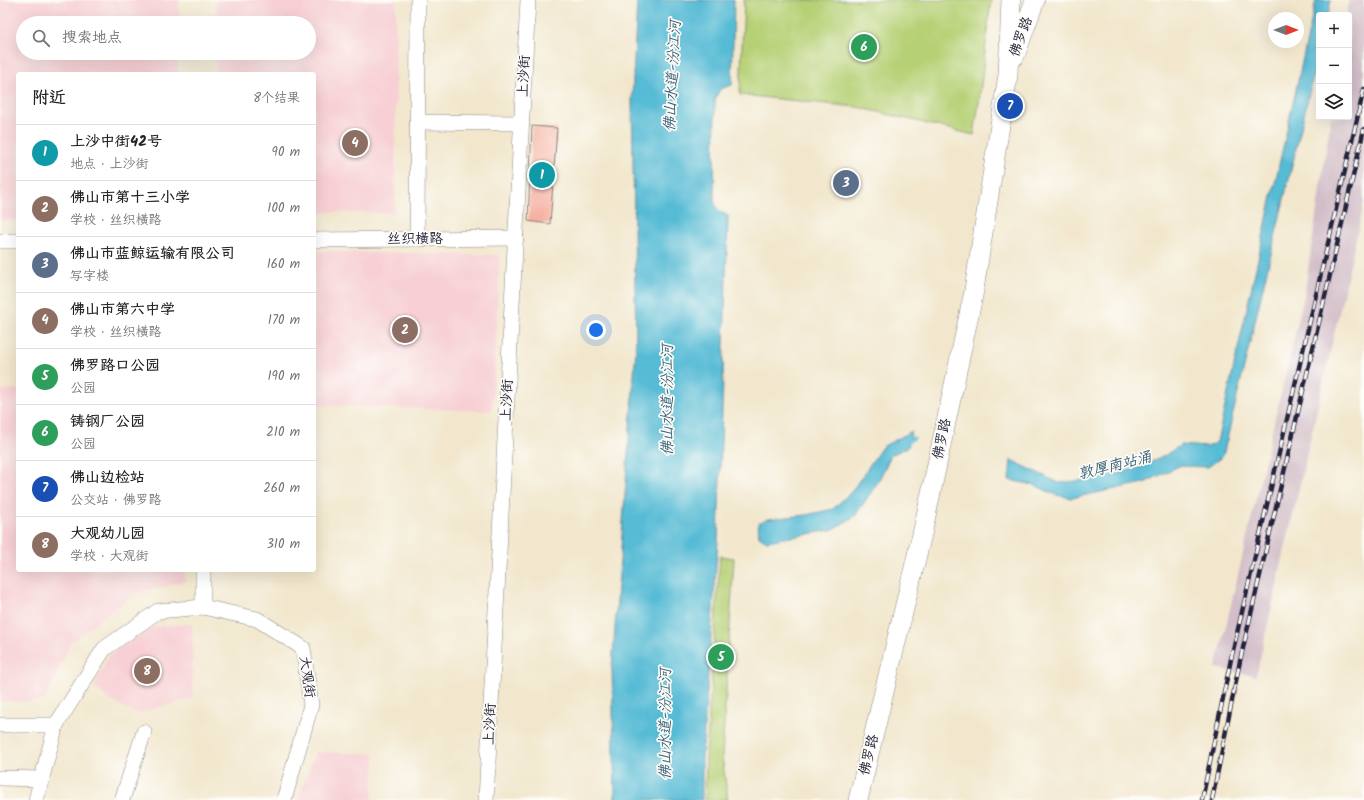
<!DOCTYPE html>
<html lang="zh">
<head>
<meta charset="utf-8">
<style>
	:root { --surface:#fff; --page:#f6f6f6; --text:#222; --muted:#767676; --line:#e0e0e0; --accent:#2563eb }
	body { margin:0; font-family:Kalam,"LXGW WenKai TC",sans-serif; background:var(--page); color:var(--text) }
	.controls { position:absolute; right:12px; top:12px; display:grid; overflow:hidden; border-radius:4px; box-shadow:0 4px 16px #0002 }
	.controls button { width:36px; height:36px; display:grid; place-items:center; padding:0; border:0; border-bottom:1px solid var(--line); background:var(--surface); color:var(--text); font:20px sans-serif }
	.compass { position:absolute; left:1268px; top:12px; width:36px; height:36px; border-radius:50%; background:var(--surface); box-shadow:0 4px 16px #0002; rotate:90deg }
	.you { position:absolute; left:596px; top:330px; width:14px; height:14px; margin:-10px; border:3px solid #fff; border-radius:50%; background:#1a73e8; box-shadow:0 0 0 6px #1a73e833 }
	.badge { display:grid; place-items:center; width:26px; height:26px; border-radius:50%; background:var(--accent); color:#fff; font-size:13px; font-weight:700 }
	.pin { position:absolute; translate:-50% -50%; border:2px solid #fff; box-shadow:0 1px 4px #0006 }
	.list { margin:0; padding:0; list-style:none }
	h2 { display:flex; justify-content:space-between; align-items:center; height:52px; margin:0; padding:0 16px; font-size:17px }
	h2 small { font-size:13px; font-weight:400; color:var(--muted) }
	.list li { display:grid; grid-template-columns:26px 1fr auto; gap:12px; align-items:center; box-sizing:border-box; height:56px; padding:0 16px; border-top:1px solid var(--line) }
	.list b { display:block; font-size:15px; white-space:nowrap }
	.list p { margin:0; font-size:13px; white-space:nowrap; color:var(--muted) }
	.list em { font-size:13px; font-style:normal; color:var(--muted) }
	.icon { flex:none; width:22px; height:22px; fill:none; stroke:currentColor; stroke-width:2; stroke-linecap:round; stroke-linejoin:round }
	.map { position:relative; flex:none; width:1364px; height:800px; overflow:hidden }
	.search { position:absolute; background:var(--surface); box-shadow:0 4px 16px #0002; left:16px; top:16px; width:300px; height:44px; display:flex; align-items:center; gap:10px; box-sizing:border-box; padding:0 14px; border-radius:22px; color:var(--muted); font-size:15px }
	.panel { position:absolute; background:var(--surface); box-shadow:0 4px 16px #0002; left:16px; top:72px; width:300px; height:500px; border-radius:4px }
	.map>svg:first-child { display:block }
	.built { fill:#f7cfd4 }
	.industrial { fill:#d2bdc8 }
	.green { fill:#b6d075; stroke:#6c7958 }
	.water { fill:#57bbd5; stroke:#3c6e88 }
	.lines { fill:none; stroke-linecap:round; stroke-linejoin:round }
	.stream { stroke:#57bbd5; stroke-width:3.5 }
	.building { fill:#f4a594 }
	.minor-casing { stroke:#8a8484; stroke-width:16 }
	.major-casing { stroke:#8a8484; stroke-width:20 }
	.minor { stroke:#fff; stroke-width:15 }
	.major { stroke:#fff; stroke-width:19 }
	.rail-casing { stroke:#22223b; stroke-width:4.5 }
	.rail { stroke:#fdfcf7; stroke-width:3; stroke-dasharray:9; stroke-linecap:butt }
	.labels { text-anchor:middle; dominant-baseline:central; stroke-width:3.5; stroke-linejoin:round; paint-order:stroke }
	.street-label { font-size:14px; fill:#22223b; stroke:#fdfcf7 }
	.water-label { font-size:15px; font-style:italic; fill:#375f79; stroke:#fdfcf7 }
</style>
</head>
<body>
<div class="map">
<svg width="1364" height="800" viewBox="0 0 1364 800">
	<rect width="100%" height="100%" fill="#fdfcf7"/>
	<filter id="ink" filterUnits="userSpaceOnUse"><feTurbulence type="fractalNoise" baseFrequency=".025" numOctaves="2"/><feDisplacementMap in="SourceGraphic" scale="8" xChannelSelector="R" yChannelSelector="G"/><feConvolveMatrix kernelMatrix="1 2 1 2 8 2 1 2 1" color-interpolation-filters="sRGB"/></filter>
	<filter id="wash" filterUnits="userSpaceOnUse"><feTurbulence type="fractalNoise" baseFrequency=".012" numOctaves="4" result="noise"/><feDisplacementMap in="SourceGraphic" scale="16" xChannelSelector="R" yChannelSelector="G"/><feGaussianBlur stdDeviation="0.9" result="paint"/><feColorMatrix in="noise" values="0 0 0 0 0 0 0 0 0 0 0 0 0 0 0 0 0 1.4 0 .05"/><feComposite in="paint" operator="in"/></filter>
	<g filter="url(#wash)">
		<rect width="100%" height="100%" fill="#f2e7cd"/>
		<g class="built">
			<polygon points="0,0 179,0 179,23 23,23 23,53 178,53 178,74 18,74 18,220 0,220"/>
			<polygon points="216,0 396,0 395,213 314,212 314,74 216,74 216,53 309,53 309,23 216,23"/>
			<polygon points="314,251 500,255 492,411 314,405"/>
			<polygon points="18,389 18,570 184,570 185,581 134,594 71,642 44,701 0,702 0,390"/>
			<polygon points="192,624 193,698 137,714 111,701 94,687 109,655 153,627"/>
			<polygon points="315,752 375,754 372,800 298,800"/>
		</g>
		<polygon class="industrial" points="1349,0 1364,0 1364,204 1256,676 1216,668 1304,296 1331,117 1349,117 1349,15 1346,15"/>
		<g class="green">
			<polygon points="744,0 991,0 979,102 974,135 857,107 740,95"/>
			<polygon points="720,556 734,558 722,757 728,800 705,800 706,758"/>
		</g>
		<g class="water">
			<polygon points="637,0 734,0 732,85 720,89 715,99 714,202 719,211 728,216 718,541 702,758 702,800 615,800 612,667 636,349 632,100"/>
			<polygon points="1316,0 1331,0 1328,15 1319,15 1319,52 1223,456 1208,467 1179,466 1144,483 1072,498 1056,495 1034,485 1009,480 1011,460 1059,483 1100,478 1141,467 1164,456 1181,445 1207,447 1217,442"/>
			<polygon points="912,431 908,447 891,455 878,482 855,516 832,530 767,541 759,536 758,523 768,519 806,515 833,509 852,491 882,447"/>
		</g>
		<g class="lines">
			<polyline class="stream" points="906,442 914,438"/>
		</g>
		<g id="blocks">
			<polygon class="building" points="532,126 557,128 550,224 528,221"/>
		</g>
	</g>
	<g filter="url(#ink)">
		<use href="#blocks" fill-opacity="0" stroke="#8a8484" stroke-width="1"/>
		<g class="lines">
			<g class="minor-casing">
				<g id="minor">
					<polyline points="417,122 522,123"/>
					<polyline points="417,239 418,0"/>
					<polyline points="314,240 516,238"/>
					<polyline points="0,241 18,241"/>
					<polyline points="203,570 203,607 257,619 303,648 311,705 284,800"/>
					<polyline points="0,725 56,725"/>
					<polyline points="0,778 42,779"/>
					<polyline points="36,800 56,725 104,649 158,611 203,607"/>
					<polyline points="122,800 144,732"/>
					<polyline points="486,800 528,0"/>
				</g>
			</g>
			<g class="major-casing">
				<g id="major">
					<polyline points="1015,56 1035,0"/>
					<polyline points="858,800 923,530 973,296 1008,75 1011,0"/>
				</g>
			</g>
			<use href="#minor" class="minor"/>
			<use href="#major" class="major"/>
			<g class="rail-casing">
				<g id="rail">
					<polyline points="1202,800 1231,659 1364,89"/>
					<polyline points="1212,800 1240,661 1364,129"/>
				</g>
			</g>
			<use href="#rail" class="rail"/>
		</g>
	</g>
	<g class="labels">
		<g class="street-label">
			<text transform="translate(1021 37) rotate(-70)">佛罗路</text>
			<text transform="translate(524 76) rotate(-87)">上沙街</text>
			<text x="415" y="239">丝织横路</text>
			<text transform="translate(507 400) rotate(-87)">上沙街</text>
			<text transform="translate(942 439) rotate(-78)">佛罗路</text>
			<text transform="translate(307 677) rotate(82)">大观街</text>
			<text transform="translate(490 724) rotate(-87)">上沙街</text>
			<text transform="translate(869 755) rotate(-76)">佛罗路</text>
		</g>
		<g class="water-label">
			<text transform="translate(673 76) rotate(-87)">佛山水道-汾江河</text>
			<text transform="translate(668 400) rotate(-90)">佛山水道-汾江河</text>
			<text transform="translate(1115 466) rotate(-14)">敦厚南站涌</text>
			<text transform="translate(666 724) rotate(-90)">佛山水道-汾江河</text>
		</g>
	</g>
</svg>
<div class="controls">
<button>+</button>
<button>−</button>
<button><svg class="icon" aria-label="layers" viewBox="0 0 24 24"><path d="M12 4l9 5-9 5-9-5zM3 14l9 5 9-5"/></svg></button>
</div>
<svg class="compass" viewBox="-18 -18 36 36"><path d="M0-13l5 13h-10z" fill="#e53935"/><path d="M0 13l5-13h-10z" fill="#767676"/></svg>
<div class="you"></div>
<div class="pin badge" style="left:542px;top:175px;background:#0f9aa8">1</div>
<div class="pin badge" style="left:405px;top:330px;background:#8d6e63">2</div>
<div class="pin badge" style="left:846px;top:183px;background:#5c6f8a">3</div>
<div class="pin badge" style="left:355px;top:143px;background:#8d6e63">4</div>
<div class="pin badge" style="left:721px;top:657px;background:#2e9e5b">5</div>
<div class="pin badge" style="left:864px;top:47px;background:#2e9e5b">6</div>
<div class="pin badge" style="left:1010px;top:106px;background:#1a4fb4">7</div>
<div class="pin badge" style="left:147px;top:671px;background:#8d6e63">8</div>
<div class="search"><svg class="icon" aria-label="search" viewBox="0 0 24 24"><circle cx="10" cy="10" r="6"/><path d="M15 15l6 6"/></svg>搜索地点</div>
<section class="panel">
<h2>附近<small>8个结果</small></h2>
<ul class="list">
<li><span class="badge" style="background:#0f9aa8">1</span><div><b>上沙中街42号</b><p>地点 · 上沙街</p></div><em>90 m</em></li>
<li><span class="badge" style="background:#8d6e63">2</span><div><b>佛山市第十三小学</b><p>学校 · 丝织横路</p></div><em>100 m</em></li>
<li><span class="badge" style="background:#5c6f8a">3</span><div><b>佛山市蓝鲸运输有限公司</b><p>写字楼</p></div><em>160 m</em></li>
<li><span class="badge" style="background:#8d6e63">4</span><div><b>佛山市第六中学</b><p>学校 · 丝织横路</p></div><em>170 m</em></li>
<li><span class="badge" style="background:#2e9e5b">5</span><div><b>佛罗路口公园</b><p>公园</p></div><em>190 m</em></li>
<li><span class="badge" style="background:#2e9e5b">6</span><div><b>铸钢厂公园</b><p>公园</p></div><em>210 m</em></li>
<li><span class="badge" style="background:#1a4fb4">7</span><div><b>佛山边检站</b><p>公交站 · 佛罗路</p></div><em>260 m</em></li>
<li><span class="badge" style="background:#8d6e63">8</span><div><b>大观幼儿园</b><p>学校 · 大观街</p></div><em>310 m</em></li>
</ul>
</section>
</div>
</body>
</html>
